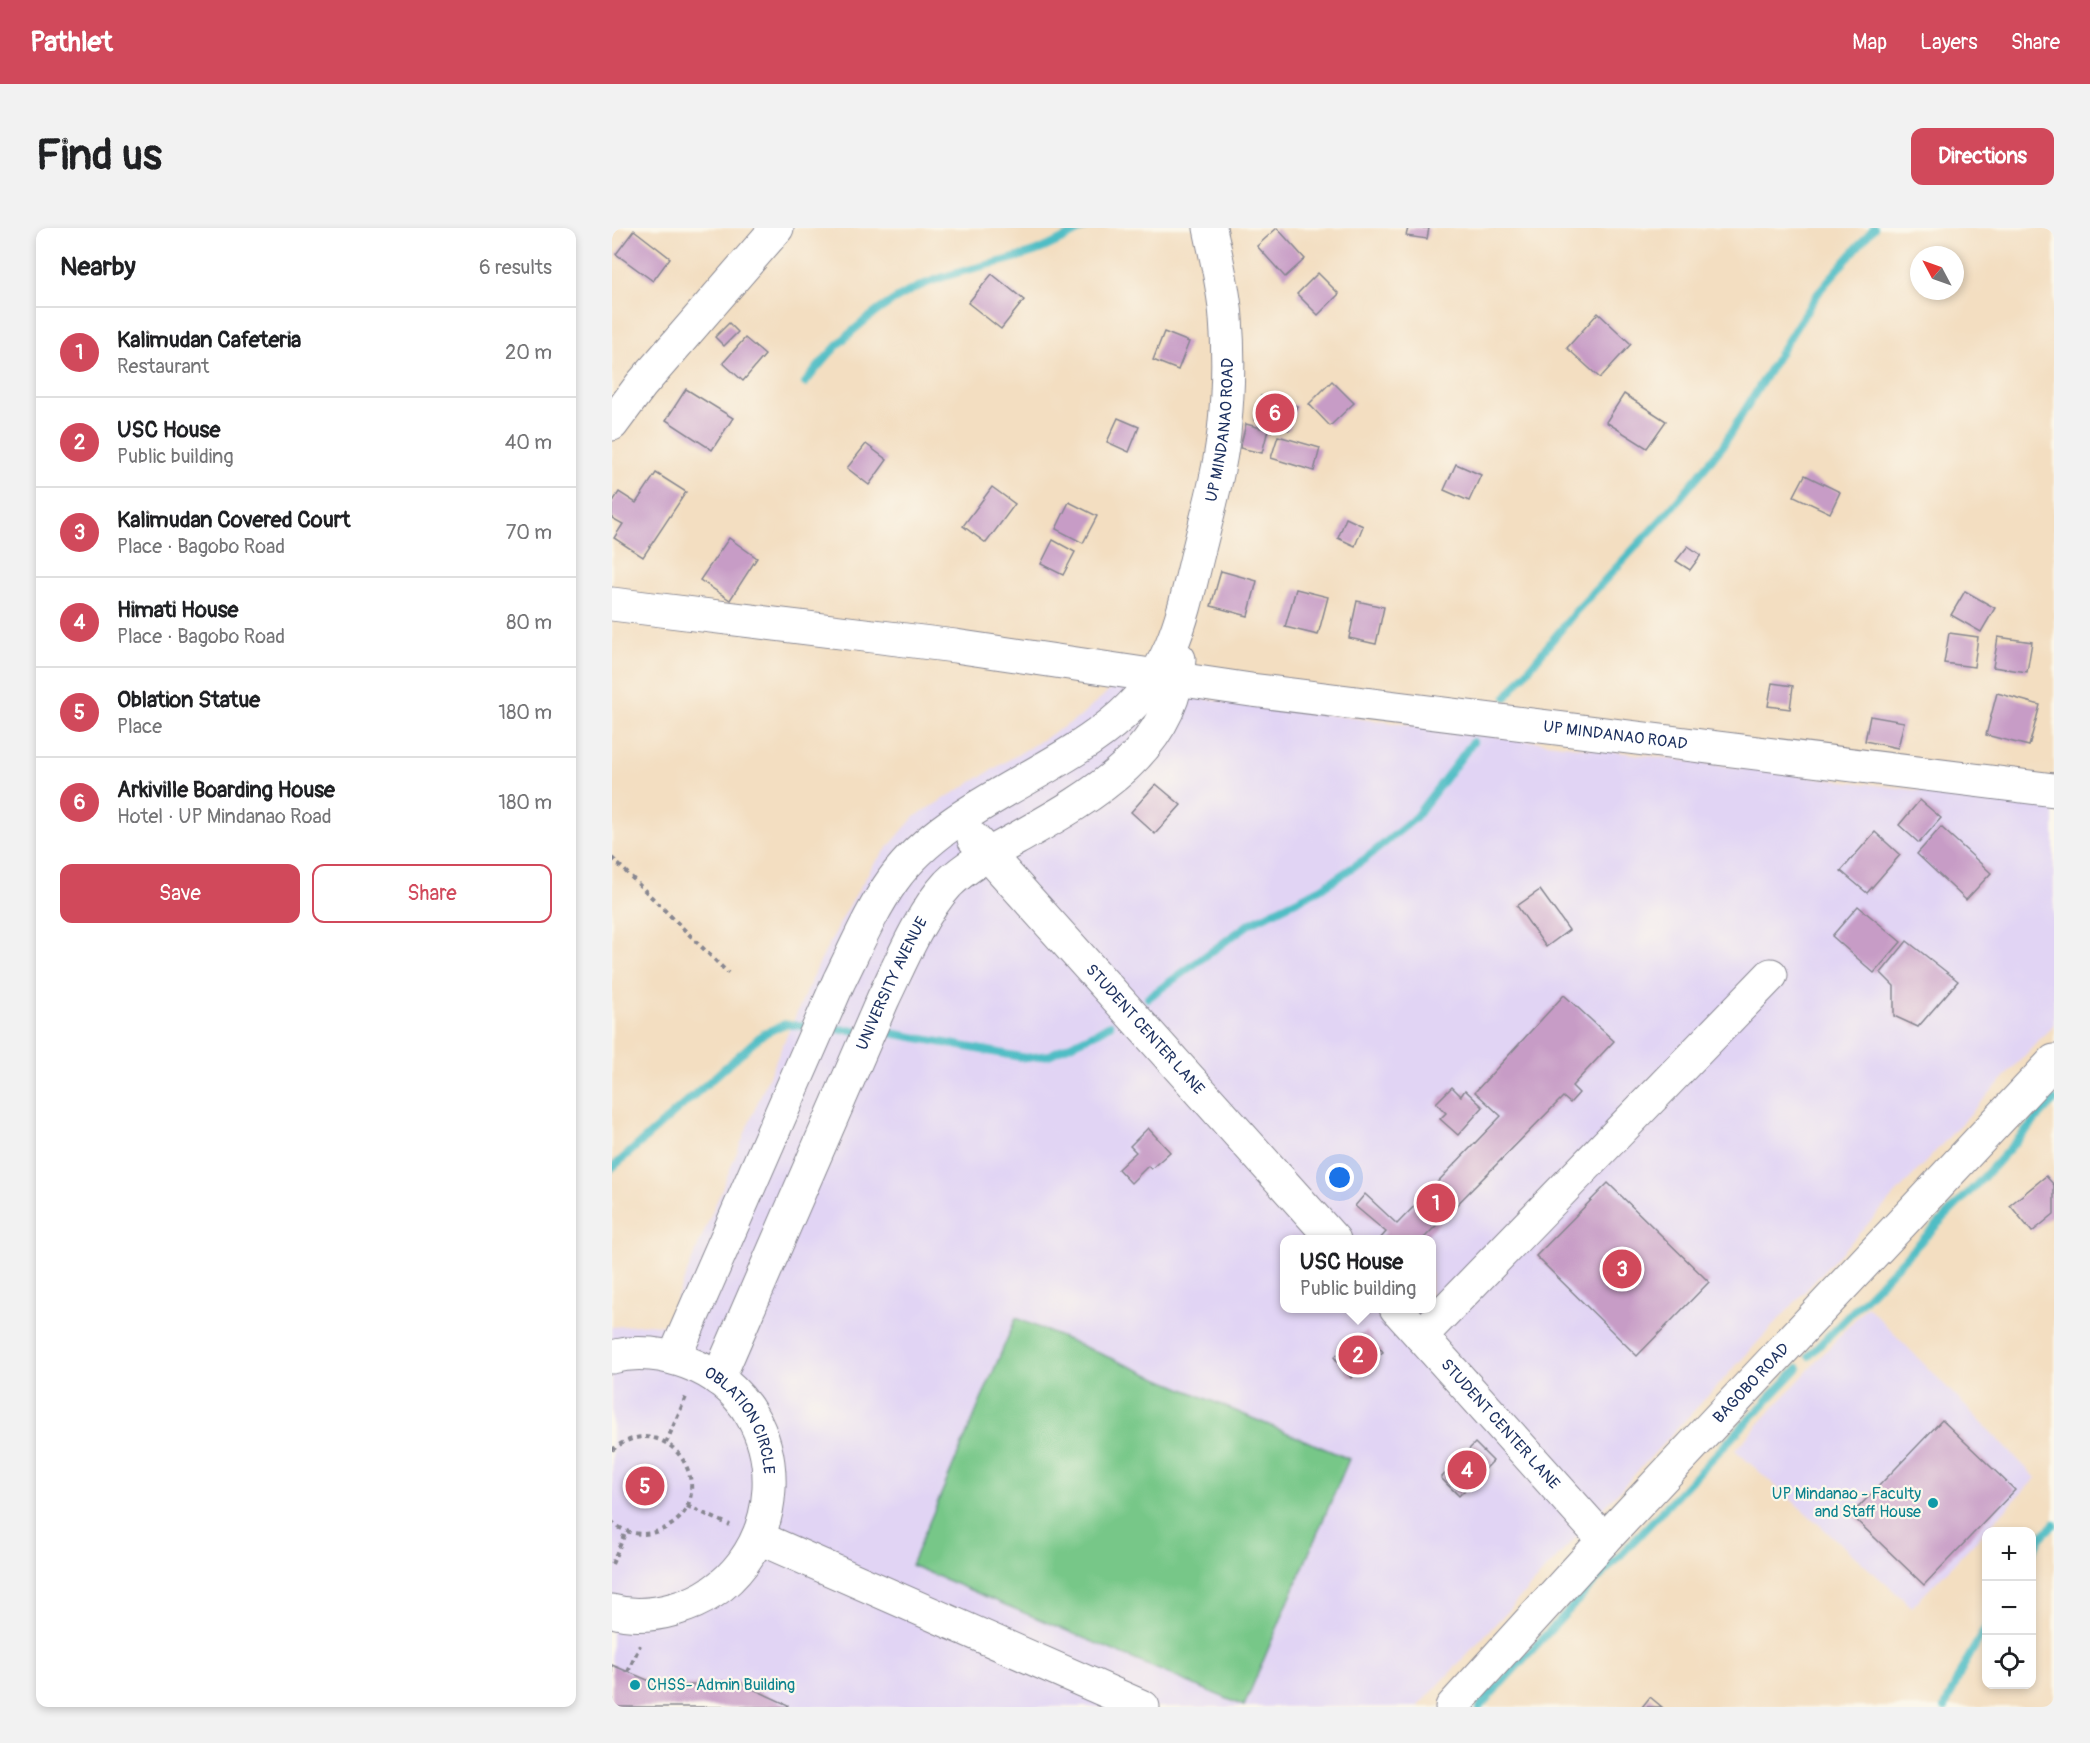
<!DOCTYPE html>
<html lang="en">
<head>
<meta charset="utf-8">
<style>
	:root { --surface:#fff; --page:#f2f2f2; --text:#202124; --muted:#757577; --line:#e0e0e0; --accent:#d1495b }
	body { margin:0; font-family:Pangolin,sans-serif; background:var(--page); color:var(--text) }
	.controls { position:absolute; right:18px; bottom:18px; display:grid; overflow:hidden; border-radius:12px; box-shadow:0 3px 9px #0003 }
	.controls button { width:54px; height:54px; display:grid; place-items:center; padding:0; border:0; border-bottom:2px solid var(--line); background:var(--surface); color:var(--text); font:30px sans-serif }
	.compass { position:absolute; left:1298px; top:18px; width:54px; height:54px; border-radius:50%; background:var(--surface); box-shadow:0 3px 9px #0003; rotate:311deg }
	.you { position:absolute; left:728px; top:950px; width:21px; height:21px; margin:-15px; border:4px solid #fff; border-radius:50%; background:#1a73e8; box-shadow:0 0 0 9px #1a73e833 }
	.badge { display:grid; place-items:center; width:39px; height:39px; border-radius:50%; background:var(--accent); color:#fff; font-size:20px; font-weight:700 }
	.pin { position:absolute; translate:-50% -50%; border:3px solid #fff; box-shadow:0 2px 6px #0006 }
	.popup { position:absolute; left:668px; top:1007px; width:156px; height:78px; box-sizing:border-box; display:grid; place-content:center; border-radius:12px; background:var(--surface); filter:drop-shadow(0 2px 4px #0005); font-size:20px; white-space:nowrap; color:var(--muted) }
	.popup b { font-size:22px; color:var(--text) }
	.popup::after { content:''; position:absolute; left:50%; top:100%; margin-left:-12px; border:12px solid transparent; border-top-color:var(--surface) }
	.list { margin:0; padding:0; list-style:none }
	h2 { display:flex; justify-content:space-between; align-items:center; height:78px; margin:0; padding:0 24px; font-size:26px }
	h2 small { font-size:20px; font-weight:400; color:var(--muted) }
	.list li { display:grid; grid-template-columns:39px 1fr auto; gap:18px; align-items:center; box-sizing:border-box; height:90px; padding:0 24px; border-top:2px solid var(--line) }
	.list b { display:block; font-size:22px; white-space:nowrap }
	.list p { margin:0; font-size:20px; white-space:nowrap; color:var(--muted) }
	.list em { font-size:20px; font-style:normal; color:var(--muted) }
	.actions { display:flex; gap:12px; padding:18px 24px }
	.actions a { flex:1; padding:14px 0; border:2px solid var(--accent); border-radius:12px; text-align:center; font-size:21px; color:var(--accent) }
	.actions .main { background:var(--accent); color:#fff }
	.icon { flex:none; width:33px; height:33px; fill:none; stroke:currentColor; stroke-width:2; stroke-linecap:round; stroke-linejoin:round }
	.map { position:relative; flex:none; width:1442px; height:1479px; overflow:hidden; border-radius:12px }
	header { display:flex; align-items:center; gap:36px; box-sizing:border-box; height:84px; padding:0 30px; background:var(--accent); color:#fff }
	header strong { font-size:28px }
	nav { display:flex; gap:33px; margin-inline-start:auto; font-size:21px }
	.intro { display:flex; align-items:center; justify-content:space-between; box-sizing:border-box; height:144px; padding:0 36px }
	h1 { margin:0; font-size:42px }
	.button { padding:15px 27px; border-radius:12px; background:var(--accent); color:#fff; font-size:21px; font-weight:700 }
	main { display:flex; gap:36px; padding:0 36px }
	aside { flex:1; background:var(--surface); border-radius:12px; box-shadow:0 3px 9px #0003 }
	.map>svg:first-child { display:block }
	.built { fill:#e1d4f4; fill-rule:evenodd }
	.green { fill:#77c788; stroke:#497b73; stroke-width:1.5 }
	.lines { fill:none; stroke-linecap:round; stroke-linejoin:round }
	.stream { stroke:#4fbdc5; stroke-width:8 }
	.building { fill:#c79cc6 }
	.minor-casing { stroke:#878690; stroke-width:35 }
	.path { stroke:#878690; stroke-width:4; stroke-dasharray:4.5 4.5; stroke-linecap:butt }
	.minor { stroke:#fff; stroke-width:33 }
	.culture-dot { fill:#0f9aa8; stroke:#fbf7ec; stroke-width:2 }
	.labels { text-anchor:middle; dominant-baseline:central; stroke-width:4.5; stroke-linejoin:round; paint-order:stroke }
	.street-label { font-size:16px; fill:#1b2f5e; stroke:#fbf7ec }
	.culture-label { font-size:16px; fill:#0d838f; stroke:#fbf7ec; text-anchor:end }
</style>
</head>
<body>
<header>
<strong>Pathlet</strong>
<nav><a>Map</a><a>Layers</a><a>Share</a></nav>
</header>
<div class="intro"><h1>Find us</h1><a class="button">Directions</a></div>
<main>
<aside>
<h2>Nearby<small>6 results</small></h2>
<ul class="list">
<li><span class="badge">1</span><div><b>Kalimudan Cafeteria</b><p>Restaurant</p></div><em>20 m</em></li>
<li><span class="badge">2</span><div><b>USC House</b><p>Public building</p></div><em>40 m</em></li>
<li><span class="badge">3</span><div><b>Kalimudan Covered Court</b><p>Place · Bagobo Road</p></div><em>70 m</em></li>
<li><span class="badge">4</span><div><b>Himati House</b><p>Place · Bagobo Road</p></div><em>80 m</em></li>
<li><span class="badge">5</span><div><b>Oblation Statue</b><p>Place</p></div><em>180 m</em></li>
<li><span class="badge">6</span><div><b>Arkiville Boarding House</b><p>Hotel · UP Mindanao Road</p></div><em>180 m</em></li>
</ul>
<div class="actions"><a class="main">Save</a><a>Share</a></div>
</aside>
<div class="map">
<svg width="1442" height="1479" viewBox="0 0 1442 1479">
	<rect width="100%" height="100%" fill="#fbf7ec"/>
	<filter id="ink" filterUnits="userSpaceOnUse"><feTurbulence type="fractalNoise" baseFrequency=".0167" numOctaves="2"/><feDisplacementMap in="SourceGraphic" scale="12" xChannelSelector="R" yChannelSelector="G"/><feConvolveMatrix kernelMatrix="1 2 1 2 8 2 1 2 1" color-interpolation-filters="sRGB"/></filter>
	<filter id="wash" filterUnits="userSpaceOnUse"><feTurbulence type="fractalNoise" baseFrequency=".008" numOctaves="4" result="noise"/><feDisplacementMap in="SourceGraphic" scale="24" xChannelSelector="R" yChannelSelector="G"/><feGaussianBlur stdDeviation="1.35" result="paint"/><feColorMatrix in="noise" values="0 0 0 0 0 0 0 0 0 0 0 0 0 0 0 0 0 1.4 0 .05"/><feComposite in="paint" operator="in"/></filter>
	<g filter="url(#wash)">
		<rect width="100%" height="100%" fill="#f3dec1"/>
		<g class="built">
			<path d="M501 459 1442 580V796L806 1479H0V1099L38 1096 53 1098 155 852 204 742 232 687 261 637 302 589 468 489ZM672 1012H819V1080H672Z"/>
			<polygon points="1255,1078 1424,1250 1300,1379 1123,1222"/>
		</g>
		<polygon class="green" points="404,1090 737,1231 632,1478 299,1337"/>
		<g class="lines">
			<g class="stream">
				<path d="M193 155C221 118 255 86 296 64 335 43 381 38 422 24 439 18 456 8 472 0"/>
				<polyline points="894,469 964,383 1058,282 1110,219 1184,99 1209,61 1262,0"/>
				<polyline points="536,770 637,696 710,660 753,631 802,591 861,514"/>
				<polyline points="223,801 246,803"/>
				<polyline points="279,805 414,830 437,827 486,804 498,797"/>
				<polyline points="0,940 151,806 173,796 191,798"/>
				<polyline points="1197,1128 1368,953 1442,872"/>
				<polyline points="1420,1325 1431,1307 1442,1296"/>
				<polyline points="867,1479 983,1354 1186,1140"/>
				<polyline points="1333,1479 1351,1439 1374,1399"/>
			</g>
		</g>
		<g id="blocks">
			<g class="building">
				<polygon points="665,0 693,31 673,49 645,18"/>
				<polygon points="796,0 817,0 815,11 794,8"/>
				<polygon points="22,2 58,30 41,53 4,26"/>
				<polygon points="706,45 727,66 706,87 685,66"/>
				<polygon points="380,46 412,72 389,101 356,75"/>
				<polygon points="986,85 1019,116 988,150 955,120"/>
				<polygon points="117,95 126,104 112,118 103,109"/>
				<polygon points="552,104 577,114 566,142 541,132"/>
				<polygon points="133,110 153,127 131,153 111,135"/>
				<polygon points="720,153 742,175 718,198 697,176"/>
				<polygon points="74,161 121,190 100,222 54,192"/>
				<polygon points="1012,166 1054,193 1035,220 994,194"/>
				<polygon points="649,168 685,178 677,202 642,192"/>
				<polygon points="506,190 527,199 517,224 495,214"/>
				<polygon points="634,196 656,202 650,225 628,220"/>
				<polygon points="666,208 708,220 702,243 659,230"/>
				<polygon points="254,216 275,232 257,257 235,240"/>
				<polygon points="844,236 869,247 857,273 832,262"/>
				<polygon points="44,245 74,264 31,329 2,310 11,296 0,290 0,275 7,264 24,275"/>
				<polygon points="1193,247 1228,264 1218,285 1182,268"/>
				<polygon points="380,259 403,276 374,315 351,298"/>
				<polygon points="457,274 485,288 471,315 444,301"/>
				<polygon points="734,290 751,298 743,318 726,310"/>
				<polygon points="117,310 145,330 118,372 88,352"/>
				<polygon points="441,312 463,324 451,347 429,336"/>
				<polygon points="1076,318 1089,327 1078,342 1064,333"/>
				<polygon points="609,343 645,353 636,388 599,378"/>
				<polygon points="684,361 716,369 706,407 673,399"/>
				<polygon points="1353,363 1383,380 1369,404 1339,387"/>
				<polygon points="745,373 772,379 764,416 737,410"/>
				<polygon points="1337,405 1366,409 1362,439 1332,435"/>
				<polygon points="1386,409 1420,414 1415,444 1381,439"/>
				<polygon points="1160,455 1181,458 1178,481 1156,478"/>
				<polygon points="1385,465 1428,477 1417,518 1374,507"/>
				<polygon points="1258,488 1292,494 1286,520 1253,513"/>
				<polygon points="544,556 569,577 543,606 519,584"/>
				<polygon points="1308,572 1329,590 1307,615 1287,597"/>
				<polygon points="1329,599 1379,645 1354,672 1305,626"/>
				<polygon points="1263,604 1288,627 1255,665 1229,643"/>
				<polygon points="928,662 957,702 934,719 905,678"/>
				<polygon points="1246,678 1289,714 1262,745 1220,708"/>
				<polygon points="1295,713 1346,753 1306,799 1282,788 1282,758 1269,745"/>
				<polygon points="952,767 1002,813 960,858 967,865 958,875 951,869 810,1012 767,1012 774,1004 743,978 753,966 785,996 889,888 863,864"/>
				<polygon points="840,859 849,868 853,862 871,879 846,907 828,891 834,885 824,875"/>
				<polygon points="536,900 558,924 539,941 536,938 519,955 506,941 524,924 518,918"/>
				<polygon points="1434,948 1442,957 1442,986 1420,1004 1398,977"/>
				<polygon points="996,955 1097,1054 1025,1128 924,1028"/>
				<polygon points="754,1103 771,1124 739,1150 722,1129"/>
				<polygon points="1330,1192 1403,1262 1312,1357 1239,1287"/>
				<polygon points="863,1215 881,1233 847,1268 829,1250"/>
				<polygon points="0,1437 52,1459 126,1454 176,1477 175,1479 0,1479"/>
				<polygon points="1038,1469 1050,1479 1030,1479"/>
			</g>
		</g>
	</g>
	<g filter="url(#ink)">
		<use href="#blocks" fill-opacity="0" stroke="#878690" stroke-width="1.5"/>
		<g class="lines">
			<g class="minor-casing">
				<g id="minor">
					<polyline points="0,196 29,157 165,0"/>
					<path id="s1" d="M0 376 343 418 639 462 1442 562"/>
					<path id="s2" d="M362 611 722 1012"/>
					<path id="s3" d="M784 1080 992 1312"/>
					<polyline points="809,1108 1159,747"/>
					<path id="s4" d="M0 1129C25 1122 53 1126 76 1135 192 1178 180 1349 63 1381 42 1387 21 1389 0 1383"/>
					<path id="s5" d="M62 1130 227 753C244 719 259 683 281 652 335 577 442 548 510 487 560 442 570 391 585 329 595 288 607 247 612 204 616 167 617 127 614 90 612 60 604 29 598 0"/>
					<path id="s6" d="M106 1151 271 771C288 736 309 685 336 656 355 637 381 624 404 611 475 571 564 523 567 431"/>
					<polyline points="147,1310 531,1479"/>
					<path id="s7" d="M840 1479 992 1312 1442 833"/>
				</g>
			</g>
			<g class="path">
				<polyline points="0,630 116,745"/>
				<polyline points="54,1215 74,1169"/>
				<path d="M0 1222C63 1172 118 1282 43 1304 28 1309 11 1304 0 1294"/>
				<polyline points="75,1278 118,1297"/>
				<polyline points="0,1336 14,1303"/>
				<polyline points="16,1444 28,1417"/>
			</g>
			<use href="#minor" class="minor"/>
		</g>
	</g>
	<g class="culture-dot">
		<circle cx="1321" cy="1275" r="6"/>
		<circle cx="23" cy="1457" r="6"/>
	</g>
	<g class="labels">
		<g class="street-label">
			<text stroke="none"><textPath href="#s5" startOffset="1118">UP MINDANAO ROAD</textPath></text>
			<text stroke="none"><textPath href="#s1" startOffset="1012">UP MINDANAO ROAD</textPath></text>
			<text stroke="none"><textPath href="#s6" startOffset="432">UNIVERSITY AVENUE</textPath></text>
			<text stroke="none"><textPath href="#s2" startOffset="256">STUDENT CENTER LANE</textPath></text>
			<text stroke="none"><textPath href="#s7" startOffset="441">BAGOBO ROAD</textPath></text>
			<text stroke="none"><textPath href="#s3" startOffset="156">STUDENT CENTER LANE</textPath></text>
			<text stroke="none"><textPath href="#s4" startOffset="160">OBLATION CIRCLE</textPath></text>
		</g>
		<g class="culture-label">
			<text x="1309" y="1266">UP Mindanao - Faculty<tspan x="1309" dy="18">and Staff House</tspan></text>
			<text x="35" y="1457" text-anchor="start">CHSS- Admin Building</text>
		</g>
	</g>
</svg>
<div class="controls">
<button>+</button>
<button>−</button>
<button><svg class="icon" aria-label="locate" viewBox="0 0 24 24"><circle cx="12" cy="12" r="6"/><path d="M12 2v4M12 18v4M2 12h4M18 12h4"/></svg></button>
</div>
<svg class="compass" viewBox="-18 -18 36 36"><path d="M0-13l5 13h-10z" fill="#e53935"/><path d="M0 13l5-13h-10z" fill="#757577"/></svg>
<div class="you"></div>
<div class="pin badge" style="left:824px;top:975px">1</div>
<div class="pin badge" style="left:746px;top:1127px">2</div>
<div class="popup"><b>USC House</b>Public building</div>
<div class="pin badge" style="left:1010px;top:1041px">3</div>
<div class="pin badge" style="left:855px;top:1242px">4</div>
<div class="pin badge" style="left:33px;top:1258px">5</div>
<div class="pin badge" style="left:663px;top:185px">6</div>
</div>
</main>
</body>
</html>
